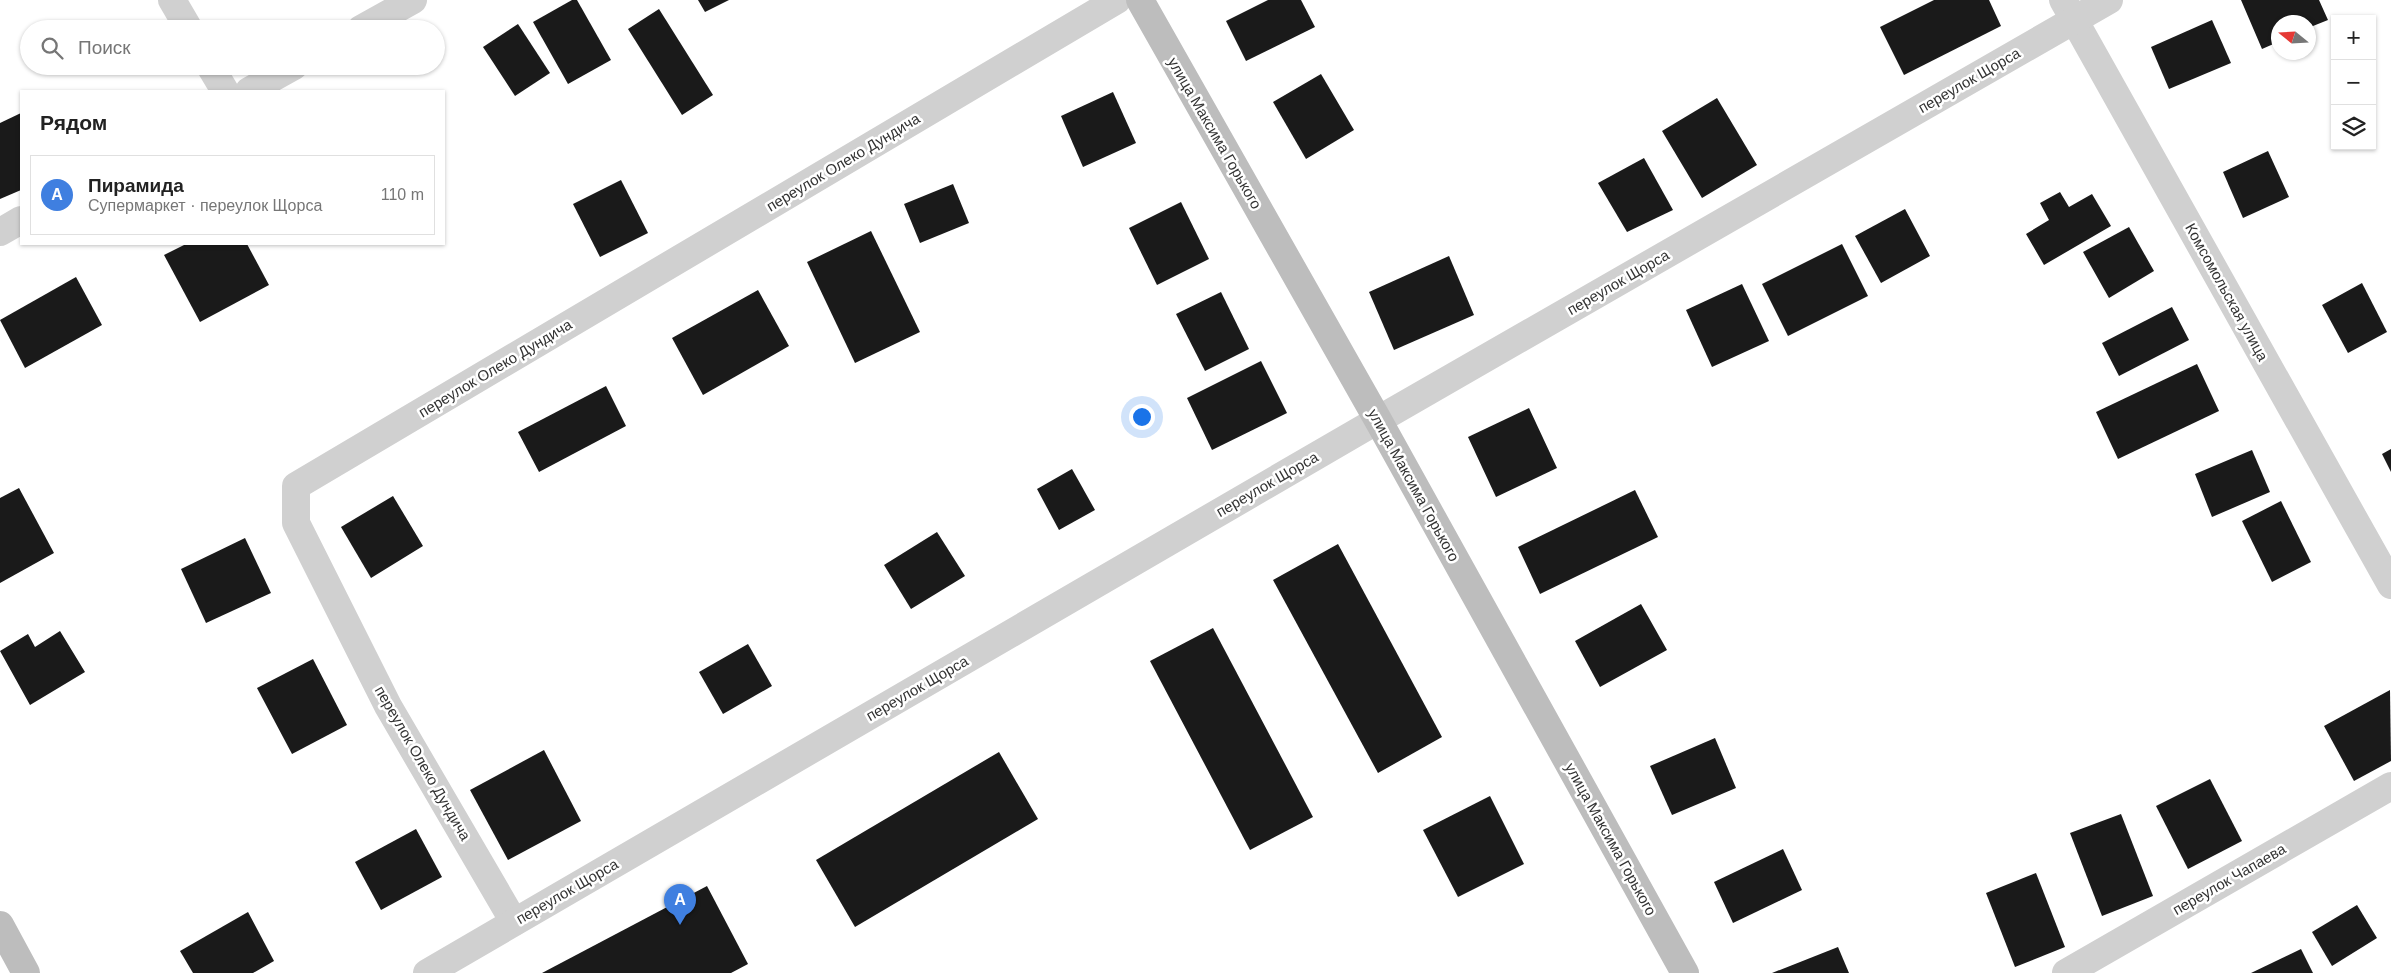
<!DOCTYPE html>
<html lang="ru">
<head>
<meta charset="utf-8">
<style>
	:root { --surface:#fff; --page:#f6f6f6; --text:#222; --muted:#767676; --line:#e0e0e0; --accent:#7c3aed }
	body { margin:0; font-family:Helvetica,sans-serif; background:var(--page); color:var(--text) }
	.controls { position:absolute; right:15px; top:15px; display:grid; overflow:hidden; border-radius:0px; box-shadow:0 1px 4px #0004 }
	.controls button { width:45px; height:45px; display:grid; place-items:center; padding:0; border:0; border-bottom:1px solid var(--line); background:var(--surface); color:var(--text); font:25px sans-serif }
	.compass { position:absolute; left:2271px; top:15px; width:45px; height:45px; border-radius:50%; background:var(--surface); box-shadow:0 1px 4px #0004; rotate:288deg }
	.you { position:absolute; left:1141px; top:416px; width:18px; height:18px; margin:-12px; border:4px solid #fff; border-radius:50%; background:#1a73e8; box-shadow:0 0 0 8px #1a73e833 }
	.badge { display:grid; place-items:center; width:32px; height:32px; border-radius:50%; background:var(--accent); color:#fff; font-size:16px; font-weight:700 }
	.pin { position:absolute; translate:-50% -41px; filter:drop-shadow(0 1px 2px #0008) }
	.pin::after { content:''; position:absolute; top:26px; width:18px; height:15px; background:inherit; clip-path:polygon(0 0,100% 0,50% 100%) }
	.list { margin:0; padding:0; list-style:none }
	h2 { display:flex; justify-content:space-between; align-items:center; height:65px; margin:0; padding:0 20px; font-size:21px }
	h2 small { font-size:16px; font-weight:400; color:var(--muted) }
	.list li { display:grid; grid-template-columns:32px 1fr auto; gap:15px; align-items:center; box-sizing:border-box; height:80px; margin:0 10px 10px; padding:0 10px; border:1px solid var(--line); border-radius:0px }
	.list b { display:block; font-size:19px; white-space:nowrap }
	.list p { margin:0; font-size:16px; white-space:nowrap; color:var(--muted) }
	.list em { font-size:16px; font-style:normal; color:var(--muted) }
	.icon { flex:none; width:28px; height:28px; fill:none; stroke:currentColor; stroke-width:2; stroke-linecap:round; stroke-linejoin:round }
	.map { position:relative; flex:none; width:2391px; height:973px; overflow:hidden }
	.search { position:absolute; background:var(--surface); box-shadow:0 1px 4px #0004; left:20px; top:20px; width:425px; height:55px; display:flex; align-items:center; gap:12px; box-sizing:border-box; padding:0 18px; border-radius:28px; color:var(--muted); font-size:19px }
	.panel { position:absolute; background:var(--surface); box-shadow:0 1px 4px #0004; left:20px; top:90px; width:425px; height:155px; border-radius:0px }
	.map>svg:first-child { display:block }
	.building { fill:#1a1a1a }
	.lines { fill:none; stroke-linecap:round; stroke-linejoin:round }
	.minor { stroke:#d0d0d0; stroke-width:28 }
	.tertiary { stroke:#d0d0d0; stroke-width:28 }
	.secondary { stroke:#bdbdbd; stroke-width:28 }
	.labels { text-anchor:middle; dominant-baseline:central; stroke-width:5; stroke-linejoin:round; paint-order:stroke }
	.street-label { font-size:15px; fill:#333; stroke:#fff }
</style>
</head>
<body>
<div class="map">
<svg width="2391" height="973" viewBox="0 0 2391 973">
	<rect width="100%" height="100%" fill="#fff"/>
	<g class="building">
		<polygon points="572,0 577,0 611,60 568,84 533,22"/>
		<polygon points="698,0 729,0 705,12"/>
		<polygon points="1268,0 1301,0 1315,27 1246,61 1226,21"/>
		<polygon points="1934,0 1989,0 2001,26 1904,75 1880,27"/>
		<polygon points="2241,0 2319,0 2328,20 2308,28 2308,22 2278,22 2278,42 2262,49"/>
		<polygon points="659,9 713,95 682,115 628,29"/>
		<polygon points="2212,20 2231,63 2169,89 2151,47"/>
		<polygon points="518,24 550,73 515,96 483,47"/>
		<polygon points="1321,74 1354,130 1306,159 1273,102"/>
		<polygon points="1113,92 1136,143 1083,167 1061,116"/>
		<polygon points="1717,98 1757,165 1702,198 1662,131"/>
		<polygon points="21,113 21,190 0,199 0,123"/>
		<polygon points="2268,151 2289,197 2243,218 2223,172"/>
		<polygon points="1644,158 1673,210 1627,232 1598,183"/>
		<polygon points="621,180 648,233 600,257 573,204"/>
		<polygon points="953,184 969,223 920,243 904,204"/>
		<polygon points="2060,192 2069,207 2092,194 2111,226 2044,265 2026,234 2049,220 2040,203"/>
		<polygon points="1181,202 1209,259 1157,285 1129,228"/>
		<polygon points="1905,209 1930,256 1881,283 1855,236"/>
		<polygon points="2129,227 2154,271 2109,298 2083,252"/>
		<polygon points="871,231 920,332 855,363 807,262"/>
		<polygon points="186,244 247,244 269,285 200,322 164,255"/>
		<polygon points="1842,244 1868,296 1788,336 1762,284"/>
		<polygon points="1449,256 1474,315 1394,350 1369,292"/>
		<polygon points="76,277 102,325 25,368 0,320"/>
		<polygon points="2362,283 2387,332 2348,353 2322,305"/>
		<polygon points="1742,284 1769,341 1712,367 1686,310"/>
		<polygon points="758,290 789,346 703,395 672,338"/>
		<polygon points="1221,292 1249,349 1205,371 1176,314"/>
		<polygon points="2172,307 2189,340 2119,376 2102,343"/>
		<polygon points="1261,361 1287,413 1212,450 1187,398"/>
		<polygon points="2197,364 2219,411 2118,459 2096,412"/>
		<polygon points="606,386 626,426 539,472 518,432"/>
		<polygon points="1529,408 1557,468 1496,497 1468,437"/>
		<polygon points="2391,449 2391,472 2382,454"/>
		<polygon points="2252,450 2270,492 2212,517 2195,474"/>
		<polygon points="1072,469 1095,510 1059,530 1037,489"/>
		<polygon points="19,488 54,553 0,583 0,498"/>
		<polygon points="1635,490 1658,537 1540,594 1518,547"/>
		<polygon points="393,496 423,546 371,578 341,527"/>
		<polygon points="2281,501 2311,562 2272,582 2242,521"/>
		<polygon points="937,532 965,576 911,609 884,565"/>
		<polygon points="245,538 271,593 206,623 181,569"/>
		<polygon points="1338,544 1442,737 1378,773 1273,580"/>
		<polygon points="1641,604 1667,650 1600,687 1575,641"/>
		<polygon points="1213,628 1313,817 1250,850 1150,661"/>
		<polygon points="60,631 85,672 30,705 0,651 28,634 35,647"/>
		<polygon points="748,644 772,686 723,714 699,672"/>
		<polygon points="313,659 347,725 292,754 257,688"/>
		<polygon points="2390,690 2391,761 2354,781 2324,726"/>
		<polygon points="1715,738 1736,788 1672,815 1650,766"/>
		<polygon points="544,750 581,821 508,860 470,790"/>
		<polygon points="999,752 1038,819 855,927 816,860"/>
		<polygon points="2210,779 2242,841 2188,869 2156,806"/>
		<polygon points="1490,796 1524,864 1458,897 1423,830"/>
		<polygon points="2121,814 2153,896 2102,916 2070,833"/>
		<polygon points="416,829 442,877 381,910 355,862"/>
		<polygon points="1783,849 1802,890 1733,923 1714,882"/>
		<polygon points="2036,873 2065,947 2015,967 1986,893"/>
		<polygon points="707,886 748,964 731,973 542,973"/>
		<polygon points="2357,905 2377,938 2332,966 2312,932"/>
		<polygon points="248,912 274,961 253,973 193,973 180,951"/>
		<polygon points="1838,947 1849,973 1772,973"/>
		<polygon points="2301,949 2313,973 2251,973"/>
	</g>
	<g class="lines">
		<g class="minor">
			<polyline points="172,0 189,29"/>
			<polyline points="2063,0 2391,585"/>
			<polyline points="361,29 413,0"/>
			<polyline points="210,66 225,91"/>
			<polyline points="249,91 294,66"/>
			<polyline points="0,232 21,220"/>
			<polyline points="1378,420 2109,0"/>
			<polyline points="514,922 388,706 296,523 296,486 1117,0"/>
			<polyline points="2066,973 2391,786"/>
		</g>
		<polyline class="tertiary" points="427,973 1378,420"/>
		<g class="secondary">
			<polyline points="1140,0 1378,420 1685,973"/>
			<polyline points="0,925 26,973"/>
		</g>
	</g>
	<g class="labels">
		<g class="street-label">
			<text transform="translate(1969 80) rotate(-30)">переулок Щорса</text>
			<text transform="translate(1215 133) rotate(60)">улица Максима Горького</text>
			<text transform="translate(843 162) rotate(-31)">переулок Олеко Дундича</text>
			<text transform="translate(1618 282) rotate(-30)">переулок Щорса</text>
			<text transform="translate(2227 292) rotate(61)">Комсомольская улица</text>
			<text transform="translate(495 368) rotate(-31)">переулок Олеко Дундича</text>
			<text transform="translate(1267 484) rotate(-30)">переулок Щорса</text>
			<text transform="translate(1414 485) rotate(61)">улица Максима Горького</text>
			<text transform="translate(917 688) rotate(-30)">переулок Щорса</text>
			<text transform="translate(423 763) rotate(60)">переулок Олеко Дундича</text>
			<text transform="translate(1611 839) rotate(61)">улица Максима Горького</text>
			<text transform="translate(2229 879) rotate(-30)">переулок Чапаева</text>
			<text transform="translate(567 891) rotate(-30)">переулок Щорса</text>
		</g>
	</g>
</svg>
<div class="controls">
<button>+</button>
<button>−</button>
<button><svg class="icon" aria-label="layers" viewBox="0 0 24 24"><path d="M12 4l9 5-9 5-9-5zM3 14l9 5 9-5"/></svg></button>
</div>
<svg class="compass" viewBox="-18 -18 36 36"><path d="M0-13l5 13h-10z" fill="#e53935"/><path d="M0 13l5-13h-10z" fill="#767676"/></svg>
<div class="you"></div>
<div class="pin badge" style="left:680px;top:925px;background:#3f7fe0">A</div>
<div class="search"><svg class="icon" aria-label="search" viewBox="0 0 24 24"><circle cx="10" cy="10" r="6"/><path d="M15 15l6 6"/></svg>Поиск</div>
<section class="panel">
<h2>Рядом<small></small></h2>
<ul class="list">
<li><span class="badge" style="background:#3f7fe0">A</span><div><b>Пирамида</b><p>Супермаркет · переулок Щорса</p></div><em>110 m</em></li>
</ul>
</section>
</div>
</body>
</html>
